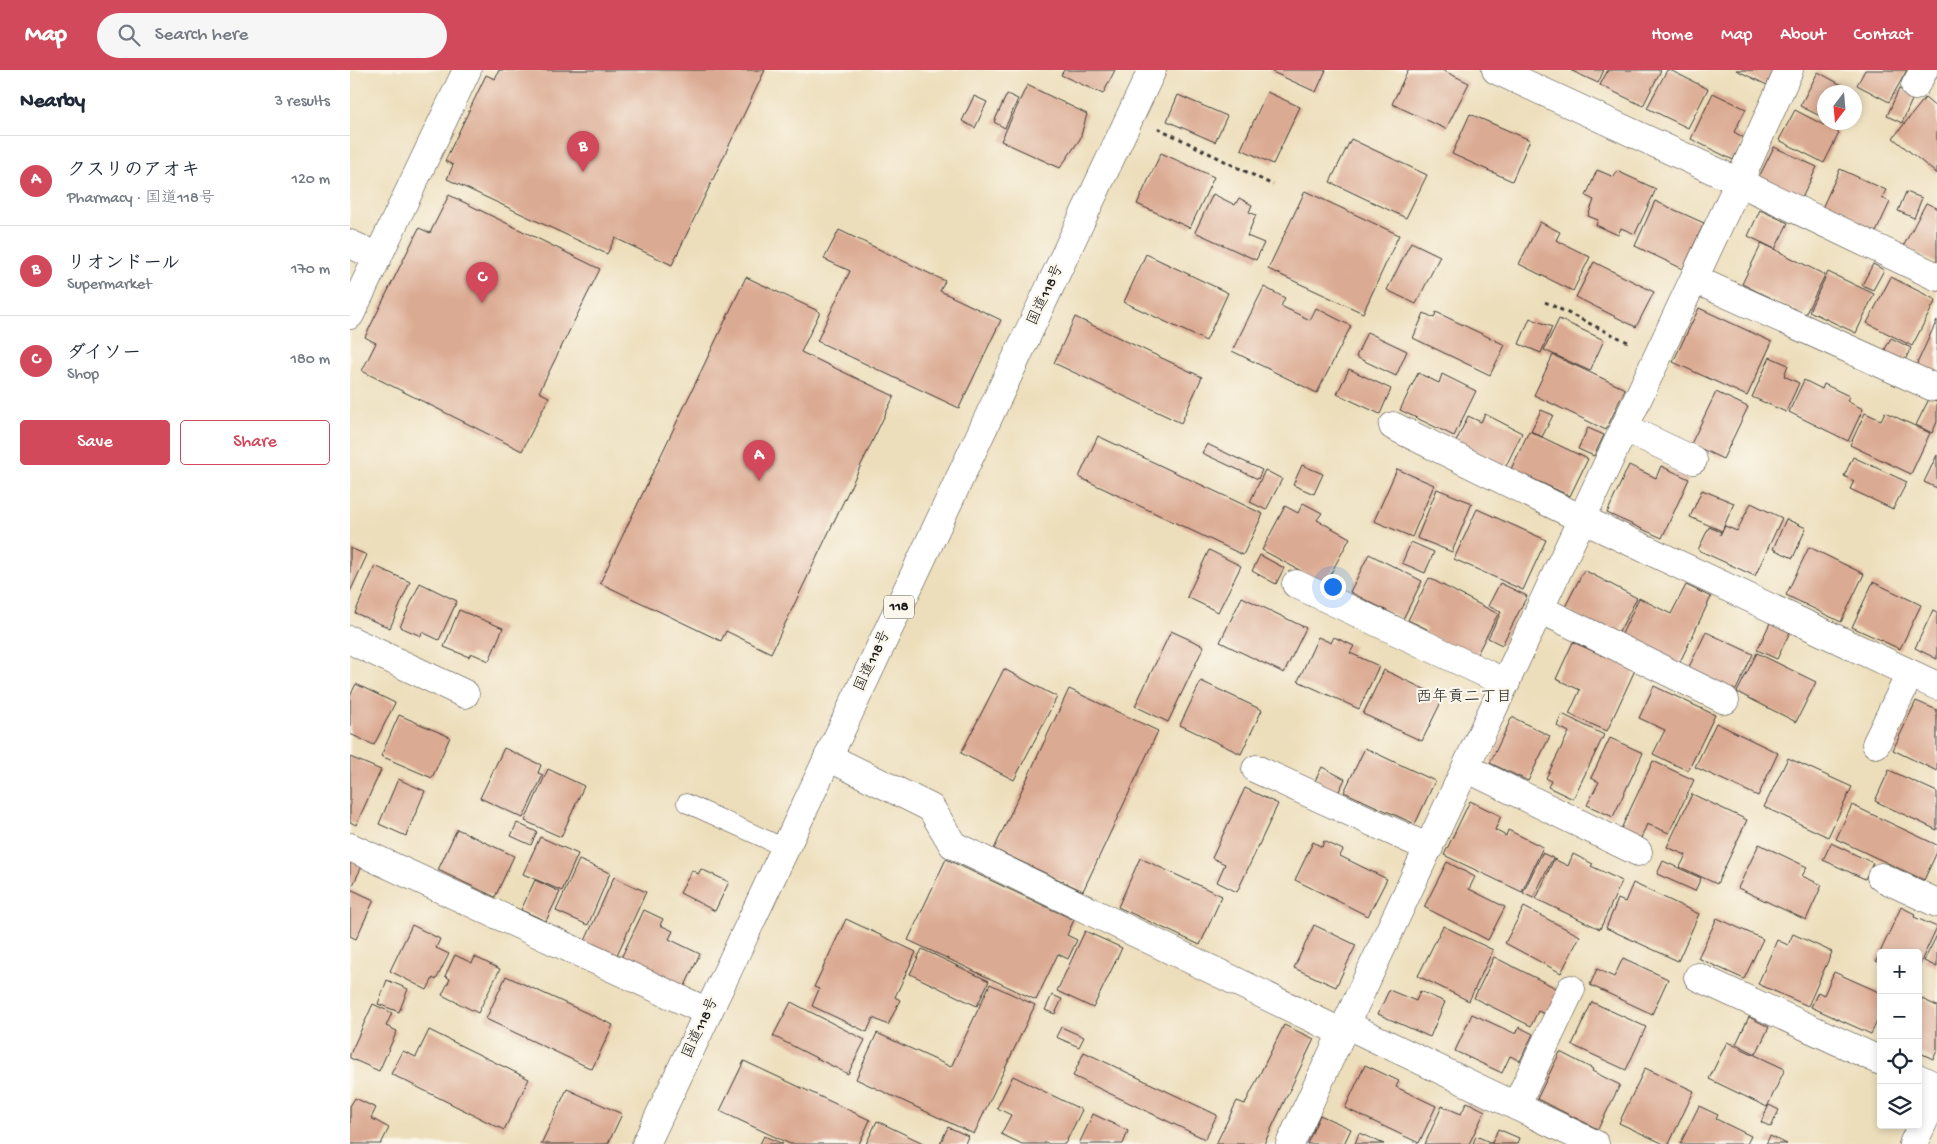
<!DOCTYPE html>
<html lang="en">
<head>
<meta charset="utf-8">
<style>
	:root { --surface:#fff; --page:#f6f6f7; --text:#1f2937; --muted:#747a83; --line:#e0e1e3; --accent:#d1495b }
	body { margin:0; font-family:"Gochi Hand","Klee One",sans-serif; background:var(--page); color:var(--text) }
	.controls { position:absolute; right:15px; bottom:15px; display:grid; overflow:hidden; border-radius:5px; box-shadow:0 2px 8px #0003 }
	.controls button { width:45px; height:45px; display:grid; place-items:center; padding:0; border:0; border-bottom:1px solid var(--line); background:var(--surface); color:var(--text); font:25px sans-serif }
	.compass { position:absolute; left:1467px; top:15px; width:45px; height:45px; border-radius:50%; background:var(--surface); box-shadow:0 2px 8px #0003; rotate:196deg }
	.you { position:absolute; left:982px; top:516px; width:18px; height:18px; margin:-12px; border:4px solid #fff; border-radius:50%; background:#1a73e8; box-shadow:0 0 0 8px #1a73e833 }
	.badge { display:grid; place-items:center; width:32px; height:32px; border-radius:50%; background:var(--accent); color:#fff; font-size:16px; font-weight:700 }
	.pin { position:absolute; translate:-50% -41px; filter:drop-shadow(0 1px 2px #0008) }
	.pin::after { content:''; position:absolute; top:26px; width:18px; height:15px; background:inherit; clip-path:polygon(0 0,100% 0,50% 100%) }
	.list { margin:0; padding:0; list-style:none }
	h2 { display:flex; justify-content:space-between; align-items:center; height:65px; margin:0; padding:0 20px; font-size:21px }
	h2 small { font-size:16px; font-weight:400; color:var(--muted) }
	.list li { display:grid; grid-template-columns:32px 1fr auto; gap:15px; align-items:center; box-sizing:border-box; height:90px; padding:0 20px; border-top:1px solid var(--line) }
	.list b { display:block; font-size:19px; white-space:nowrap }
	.list p { margin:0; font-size:16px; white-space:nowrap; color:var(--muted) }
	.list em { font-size:16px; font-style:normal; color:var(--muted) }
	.actions { display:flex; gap:10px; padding:15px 20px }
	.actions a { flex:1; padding:11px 0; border:1px solid var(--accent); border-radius:5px; text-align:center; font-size:18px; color:var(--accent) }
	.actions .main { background:var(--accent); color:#fff }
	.icon { flex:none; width:28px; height:28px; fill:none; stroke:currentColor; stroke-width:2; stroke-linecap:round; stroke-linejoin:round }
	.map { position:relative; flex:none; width:1587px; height:1074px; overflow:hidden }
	header { display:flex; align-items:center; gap:30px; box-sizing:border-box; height:70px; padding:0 25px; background:var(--accent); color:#fff }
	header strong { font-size:24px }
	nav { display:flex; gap:28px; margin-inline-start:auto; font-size:18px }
	.search { width:350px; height:45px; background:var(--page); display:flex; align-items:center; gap:12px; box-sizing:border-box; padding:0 18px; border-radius:28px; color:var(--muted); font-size:19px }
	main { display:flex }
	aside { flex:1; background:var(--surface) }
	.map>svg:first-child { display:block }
	.building { fill:#dbaa93 }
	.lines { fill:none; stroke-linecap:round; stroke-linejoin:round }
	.service-casing { stroke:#3b3934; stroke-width:19 }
	.minor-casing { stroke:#3b3934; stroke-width:29 }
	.trunk-casing { stroke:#3b3934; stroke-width:29 }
	.path { stroke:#3b3934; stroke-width:3; stroke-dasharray:4 4; stroke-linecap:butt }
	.service { stroke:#fff; stroke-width:18 }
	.minor { stroke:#fff; stroke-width:28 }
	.trunk { stroke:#fff; stroke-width:28 }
	.labels { text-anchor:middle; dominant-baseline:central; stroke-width:4.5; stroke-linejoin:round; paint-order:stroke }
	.shield { fill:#fbf7ec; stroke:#5f5e5a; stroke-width:1 }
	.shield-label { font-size:14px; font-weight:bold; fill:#1c1c1c }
	.street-label { font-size:15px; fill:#1c1c1c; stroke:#fbf7ec }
	.neighbourhood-label { font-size:16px; fill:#1c1c1c; stroke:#fbf7ec }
</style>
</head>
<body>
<header>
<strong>Map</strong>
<div class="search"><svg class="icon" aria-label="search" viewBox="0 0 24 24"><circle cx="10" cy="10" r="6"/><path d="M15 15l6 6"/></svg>Search here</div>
<nav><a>Home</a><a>Map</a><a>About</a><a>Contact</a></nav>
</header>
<main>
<aside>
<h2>Nearby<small>3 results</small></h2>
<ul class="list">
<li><span class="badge">A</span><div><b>クスリのアオキ</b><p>Pharmacy · 国道118号</p></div><em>120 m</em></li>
<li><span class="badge">B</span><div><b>リオンドール</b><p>Supermarket</p></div><em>170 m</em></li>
<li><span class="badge">C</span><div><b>ダイソー</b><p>Shop</p></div><em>180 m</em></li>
</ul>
<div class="actions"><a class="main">Save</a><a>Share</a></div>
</aside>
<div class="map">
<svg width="1587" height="1074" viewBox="0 0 1587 1074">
	<rect width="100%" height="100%" fill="#fbf7ec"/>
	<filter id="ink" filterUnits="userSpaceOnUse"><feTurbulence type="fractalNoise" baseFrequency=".02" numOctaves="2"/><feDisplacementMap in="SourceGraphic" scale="10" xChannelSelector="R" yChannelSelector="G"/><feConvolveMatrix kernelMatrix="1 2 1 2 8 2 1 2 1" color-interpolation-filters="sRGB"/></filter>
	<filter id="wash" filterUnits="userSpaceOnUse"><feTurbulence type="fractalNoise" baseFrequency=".0096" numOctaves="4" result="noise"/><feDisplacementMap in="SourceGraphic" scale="20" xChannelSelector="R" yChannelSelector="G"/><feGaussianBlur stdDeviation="1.12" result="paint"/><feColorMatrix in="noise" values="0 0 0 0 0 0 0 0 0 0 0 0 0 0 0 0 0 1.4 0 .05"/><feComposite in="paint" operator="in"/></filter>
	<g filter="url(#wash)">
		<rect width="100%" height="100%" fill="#eddebb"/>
		<g id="blocks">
			<g class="building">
				<polygon points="149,0 415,0 322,195 265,168 257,184 97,109 103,95 95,91 136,5 145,9"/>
				<polygon points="714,0 765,0 753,24 711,5"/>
				<polygon points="918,0 976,0 966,22"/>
				<polygon points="1058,0 1092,0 1119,13 1096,59 1042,34"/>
				<polygon points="1220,0 1254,0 1248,13"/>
				<polygon points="1258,0 1311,0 1293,36 1250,15"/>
				<polygon points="1317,0 1320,0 1358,19 1338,58 1297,38"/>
				<polygon points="1386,0 1424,0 1417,15"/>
				<polygon points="1515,0 1557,0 1539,32 1507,15"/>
				<polygon points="1468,2 1497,18 1495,22 1474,22 1474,48 1450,36"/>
				<polygon points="677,15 737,44 730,69 710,98 651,71"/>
				<polygon points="1549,19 1564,25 1552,53 1537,46"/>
				<polygon points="917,22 950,37 923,94 891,79"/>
				<polygon points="1363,23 1396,39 1384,62 1394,68 1383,90 1341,69"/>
				<polygon points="657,24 668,29 655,58 644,52"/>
				<polygon points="828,25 877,46 865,72 817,51"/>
				<polygon points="624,26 637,32 625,58 612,51"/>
				<polygon points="1575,28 1587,38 1587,104 1543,68"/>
				<polygon points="1445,40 1489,63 1474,93 1429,70"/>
				<polygon points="1120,44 1180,70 1162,111 1102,84"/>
				<polygon points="1001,69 1077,105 1056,148 980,112"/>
				<polygon points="1424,77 1467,97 1452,128 1409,107"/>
				<polygon points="811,83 864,107 840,158 787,134"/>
				<polygon points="1490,99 1536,120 1532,128 1540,132 1526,162 1472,138"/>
				<polygon points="1247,100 1264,107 1267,101 1306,119 1285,164 1271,158 1268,165 1246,155 1248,150 1238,146 1244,130 1236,126"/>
				<polygon points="955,121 1049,165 1013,243 918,199"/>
				<polygon points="1556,122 1572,128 1564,148 1548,141"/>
				<polygon points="863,124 885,135 889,128 902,135 899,142 906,145 897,166 914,173 906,190 845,162"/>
				<polygon points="99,125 250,199 189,322 199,327 172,381 12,301 26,273 15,267 69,158 80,163"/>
				<polygon points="1305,131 1354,153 1333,199 1285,176"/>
				<polygon points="1576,133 1587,138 1587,193 1553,177"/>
				<polygon points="1410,140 1438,153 1425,179 1398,166"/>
				<polygon points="1190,152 1210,162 1206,170 1240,187 1223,221 1169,194"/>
				<polygon points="489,160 595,211 590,221 651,250 609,338 467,271 500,201 474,189"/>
				<polygon points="1061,172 1090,186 1066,234 1037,220"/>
				<polygon points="1412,173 1475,205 1455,245 1392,214"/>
				<polygon points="796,184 878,223 856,271 774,232"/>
				<polygon points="1244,192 1304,222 1286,257 1226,227"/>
				<polygon points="1523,194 1534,200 1523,220 1512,215"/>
				<polygon points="1478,202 1524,224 1506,263 1459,241"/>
				<polygon points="396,207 470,242 451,282 544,326 421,583 376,561 371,571 250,513"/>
				<polygon points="1541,207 1586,230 1562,276 1517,253"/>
				<polygon points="914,217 935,228 931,236 960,250 966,238 1001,256 967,323 882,281"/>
				<polygon points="1349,238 1422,272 1397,326 1323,292"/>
				<polygon points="1086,242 1155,275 1140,305 1063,268 1074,243 1084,248"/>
				<polygon points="725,247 852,307 831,353 704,293"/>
				<polygon points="1180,248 1202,257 1191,283 1169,274"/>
				<polygon points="1209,249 1254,270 1240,301 1194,280"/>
				<polygon points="1587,250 1587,308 1565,298"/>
				<polygon points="1017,262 1057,281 1046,306 1006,287"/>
				<polygon points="1541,268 1561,278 1553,294 1533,283"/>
				<polygon points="1203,285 1275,319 1256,360 1184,325"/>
				<polygon points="1420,287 1438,295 1434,306 1449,313 1436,342 1402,327"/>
				<polygon points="999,299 1041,319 1030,344 987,324"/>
				<polygon points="1068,303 1089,313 1092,304 1126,321 1104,366 1050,340"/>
				<polygon points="1454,310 1472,319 1474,314 1499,326 1497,331 1513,339 1498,371 1439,342"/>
				<polygon points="1366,322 1398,337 1373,389 1341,374"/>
				<polygon points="1579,329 1587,332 1587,352 1582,363 1566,355"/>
				<polygon points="1191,340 1203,345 1192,367 1181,361"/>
				<polygon points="1535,342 1580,363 1561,404 1500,375 1515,343 1531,350"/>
				<polygon points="1135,344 1172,363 1154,400 1104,376 1118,346 1131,352"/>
				<polygon points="1238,358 1254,365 1244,386 1228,379"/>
				<polygon points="1179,361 1238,389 1220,426 1161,399"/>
				<polygon points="748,366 913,444 893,485 729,407"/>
				<polygon points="857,374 912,400 908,409 852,383"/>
				<polygon points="1587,385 1587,418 1574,412"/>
				<polygon points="1503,387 1557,412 1543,439 1500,419 1504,411 1494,406"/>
				<polygon points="952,395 973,404 964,424 943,415"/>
				<polygon points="1279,395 1306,408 1311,396 1339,409 1312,468 1257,443"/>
				<polygon points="1047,399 1084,415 1062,467 1024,451"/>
				<polygon points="915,400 932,409 916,440 900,432"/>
				<polygon points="1087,419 1122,433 1102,482 1067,468"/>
				<polygon points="1352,420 1384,433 1372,461 1340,447"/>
				<polygon points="953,433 972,443 967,450 1000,468 975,514 912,480 935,436 948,443"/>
				<polygon points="1401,433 1432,448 1405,506 1348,480 1359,457 1371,462 1370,465 1375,456 1387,461"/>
				<polygon points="1127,439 1196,470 1173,520 1104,489"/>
				<polygon points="1436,449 1456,458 1443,488 1423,479"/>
				<polygon points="1061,472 1084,482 1075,503 1052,493"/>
				<polygon points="1459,477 1514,504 1491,552 1436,525"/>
				<polygon points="0,478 17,485 0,522"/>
				<polygon points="859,480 891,496 868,542 837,527"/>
				<polygon points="1019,484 1072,511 1053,549 1000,522"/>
				<polygon points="910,485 934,498 926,514 902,501"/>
				<polygon points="25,496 60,512 40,558 5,543"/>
				<polygon points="1234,500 1287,528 1267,566 1214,539"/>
				<polygon points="1079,508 1148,544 1125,588 1075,563 1077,559 1058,550"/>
				<polygon points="1523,512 1571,535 1550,579 1502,557"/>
				<polygon points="70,513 107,531 89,570 72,562 71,566 50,557"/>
				<polygon points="1150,513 1177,526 1152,575 1138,568 1151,542 1138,536"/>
				<polygon points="1336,515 1361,527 1328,596 1270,568 1289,528 1321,544"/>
				<polygon points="892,527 956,558 934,603 870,572"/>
				<polygon points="109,540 153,558 139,591 121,583 119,587 94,577"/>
				<polygon points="1583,540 1587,542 1587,589 1565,578"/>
				<polygon points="1420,553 1440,562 1427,589 1407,580"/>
				<polygon points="821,561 854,576 818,652 785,636"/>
				<polygon points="1356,562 1403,584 1385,622 1338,599"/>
				<polygon points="968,567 981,573 984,567 1004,576 1000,583 1029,596 1009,639 948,611"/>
				<polygon points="1223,572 1285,600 1257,661 1219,644 1230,620 1206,609"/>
				<polygon points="1407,583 1466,612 1446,652 1387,622"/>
				<polygon points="654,599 707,627 664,710 611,683"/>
				<polygon points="1034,600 1093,628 1072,671 1013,644"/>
				<polygon points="851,611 912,640 891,684 830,655"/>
				<polygon points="6,614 45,633 24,675 0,664 0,626"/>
				<polygon points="1304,616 1365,645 1338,701 1303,684 1315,660 1289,648"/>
				<polygon points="719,619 808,661 733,821 644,779"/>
				<polygon points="1566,631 1587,640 1587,701 1543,680"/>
				<polygon points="1212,644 1254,665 1223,729 1198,717 1201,711 1196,708 1219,662 1207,656"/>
				<polygon points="49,645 100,667 82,708 31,686"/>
				<polygon points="1162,647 1200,666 1178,711 1140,693"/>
				<polygon points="1366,653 1428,683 1408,726 1345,697"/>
				<polygon points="1260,668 1293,683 1263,747 1237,735 1249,712 1241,708"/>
				<polygon points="154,678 191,695 188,703 193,705 173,748 130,728"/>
				<polygon points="1015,678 1085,711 1065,754 994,722"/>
				<polygon points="0,687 31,700 6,755 0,752"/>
				<polygon points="1438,688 1502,717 1478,767 1414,737"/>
				<polygon points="1303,691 1344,710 1319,763 1297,754 1291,768 1271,759"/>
				<polygon points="972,697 995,709 987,725 964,713"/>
				<polygon points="198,699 234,716 211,767 175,751"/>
				<polygon points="1539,700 1587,722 1587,760 1525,731"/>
				<polygon points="48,709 75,721 56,766 29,754"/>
				<polygon points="895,718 928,734 887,822 867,812 875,794 862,788"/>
				<polygon points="1342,724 1397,750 1367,814 1330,797 1336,785 1317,777"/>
				<polygon points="1120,731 1151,746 1145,760 1156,766 1158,760 1193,777 1172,822 1094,785"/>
				<polygon points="1502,735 1587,775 1587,782 1574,810 1486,769"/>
				<polygon points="167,753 187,762 181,775 161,766"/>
				<polygon points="107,759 164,786 145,827 88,800"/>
				<polygon points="190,767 228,784 212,821 173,804"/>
				<polygon points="974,771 993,780 990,786 1037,809 1018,846 945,810 963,772 972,777"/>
				<polygon points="1481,773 1523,793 1515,809 1473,790"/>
				<polygon points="1409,774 1457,797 1452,806 1472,815 1456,850 1388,818"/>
				<polygon points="1192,783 1203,788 1183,828 1173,823"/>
				<polygon points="1223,784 1243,794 1241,796 1272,811 1250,859 1186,829 1204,789 1218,796"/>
				<polygon points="0,788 13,794 3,815 0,814"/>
				<polygon points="790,788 872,826 850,875 768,837"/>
				<polygon points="596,789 724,850 717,865 727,870 718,889 708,884 686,930 558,870"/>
				<polygon points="229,790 260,803 238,855 206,841"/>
				<polygon points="1313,791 1351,808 1345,821 1307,804"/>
				<polygon points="1097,792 1125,807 1119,819 1155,837 1138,870 1074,837"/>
				<polygon points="351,799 379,812 365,841 330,823 342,800 348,804"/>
				<polygon points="264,807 296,822 266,887 234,873"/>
				<polygon points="185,810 210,822 196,851 171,840"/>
				<polygon points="1283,813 1349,844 1328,891 1256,858 1268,829 1275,832"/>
				<polygon points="0,819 24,830 6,869 0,866"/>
				<polygon points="1174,837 1230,866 1211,903 1155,873"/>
				<polygon points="1551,837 1565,844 1564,847 1587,857 1568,898 1568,883 1531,883 1531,893 1526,891"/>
				<polygon points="294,840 313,849 310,855 323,861 319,869 350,884 334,918 271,888"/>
				<polygon points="1367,848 1413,869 1394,909 1348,888"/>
				<polygon points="496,849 566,882 545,927 550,930 538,955 523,948 517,962 462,936 469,919 464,917"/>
				<polygon points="62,855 90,869 86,878 99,884 86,910 83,908 77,920 40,901"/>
				<polygon points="964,855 1006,875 986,917 944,898"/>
				<polygon points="1093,856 1143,880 1119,931 1068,906"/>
				<polygon points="735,861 772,878 743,938 707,921"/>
				<polygon points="1443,864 1482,882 1458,936 1408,914 1427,870 1438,875"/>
				<polygon points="1587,865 1587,897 1574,891"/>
				<polygon points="572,879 639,911 627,936 560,904"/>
				<polygon points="105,885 122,893 125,887 150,899 128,943 92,925 100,909 95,906"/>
				<polygon points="1144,887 1212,921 1199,946 1188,941 1181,956 1124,928"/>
				<polygon points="1273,888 1318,909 1302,944 1240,915 1247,899 1264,907"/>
				<polygon points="1484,902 1531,923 1531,943 1521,964 1461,937 1468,922 1474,925"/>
				<polygon points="156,906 263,955 242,999 136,949"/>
				<polygon points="37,910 58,919 49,942 28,934"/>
				<polygon points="640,914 685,935 624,1064 506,1009 527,963 601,997"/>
				<polygon points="1039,920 1066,931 1070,921 1095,932 1080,967 1028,944"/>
				<polygon points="702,925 712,929 705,944 695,940"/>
				<polygon points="1568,927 1587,936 1587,981 1583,989 1568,982"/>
				<polygon points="441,932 515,970 498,1004 423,966"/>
				<polygon points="1242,932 1296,957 1276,1000 1222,975"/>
				<polygon points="23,934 42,943 36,956 47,961 29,1001 0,988 0,984"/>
				<polygon points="1122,944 1166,964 1169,957 1183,964 1170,991 1160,986 1152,1003 1105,981"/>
				<polygon points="1399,947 1419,957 1406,984 1386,974"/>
				<polygon points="934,955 964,969 914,1074 866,1074 887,1031 895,1034"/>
				<polygon points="711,957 734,967 729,977 706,967"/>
				<polygon points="79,960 179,1009 154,1060 41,1004 53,981 66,987"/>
				<polygon points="1377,972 1435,999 1417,1037 1359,1009"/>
				<polygon points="734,982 867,1045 855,1069 723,1006"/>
				<polygon points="1210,982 1243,999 1242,1001 1270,1015 1248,1059 1187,1029"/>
				<polygon points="394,991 520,1050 509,1074 440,1074 370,1041"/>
				<polygon points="1015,995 1049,1011 1046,1017 1086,1036 1069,1073 995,1038"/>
				<polygon points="1295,998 1344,1021 1319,1074 1314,1074 1269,1053"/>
				<polygon points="663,1006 732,1040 715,1074 699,1074 695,1072 695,1074 672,1074 651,1064 661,1045 647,1038"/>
				<polygon points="217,1019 272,1044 258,1074 191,1074"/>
				<polygon points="5,1028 26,1038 21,1048 39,1058 31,1074 0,1074 0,1036"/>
				<polygon points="1117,1032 1135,1041 1119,1074 1075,1074 1092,1036 1111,1044"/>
				<polygon points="1419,1035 1429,1040 1421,1057 1411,1052"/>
				<polygon points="1349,1036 1368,1045 1366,1049 1401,1066 1397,1074 1330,1074"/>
				<polygon points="743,1044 778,1061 773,1074 729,1074"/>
				<polygon points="970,1045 1001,1059 994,1074 957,1074"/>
				<polygon points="527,1051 575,1074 516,1074"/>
				<polygon points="598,1057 618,1066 615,1074 590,1074"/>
				<polygon points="1148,1059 1169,1068 1167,1074 1123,1074 1126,1066 1142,1073"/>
				<polygon points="1009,1063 1034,1074 1005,1074"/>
				<polygon points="414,1066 433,1074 410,1074"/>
				<polygon points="1420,1066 1437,1074 1416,1074"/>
			</g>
		</g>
	</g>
	<g filter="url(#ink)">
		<use href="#blocks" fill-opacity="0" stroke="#3b3934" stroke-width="1"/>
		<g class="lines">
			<g class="service-casing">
				<polyline id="service" points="336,733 435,778"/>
			</g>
			<g class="minor-casing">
				<g id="minor">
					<polyline points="1146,0 1389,112 1587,207"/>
					<polyline points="1565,16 1574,0"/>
					<polyline points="0,174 28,187"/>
					<polyline points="1344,209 1583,317"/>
					<polyline points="0,245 117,0"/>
					<polyline points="1043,356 1232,449 1587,616"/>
					<polyline points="1275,358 1343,390"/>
					<polyline points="946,514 1156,613"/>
					<polyline points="1190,539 1375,630"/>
					<polyline points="0,570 115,624"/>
					<polyline points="1526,674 1560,604"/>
					<polyline points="478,687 581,738 603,775 993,963"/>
					<polyline points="1116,698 1288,782"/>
					<polyline points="906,699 1079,778"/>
					<polyline points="0,777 358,942"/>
					<polyline points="1531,807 1587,833"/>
					<polyline points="1348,907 1531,991"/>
					<polyline points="997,955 1245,1074"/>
					<polyline points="1568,1008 1587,1017"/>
					<polyline points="1166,1036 1221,919"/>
					<polyline points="940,1074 1389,112 1439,0"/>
					<polyline points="1563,1074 1587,1023"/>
				</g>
			</g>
			<g class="trunk-casing">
				<polyline id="trunk" points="296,1074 802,0"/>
			</g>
			<g class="path">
				<polyline points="808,58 923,115"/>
				<polyline points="1195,232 1280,273"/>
			</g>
			<use href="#service" class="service"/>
			<use href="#minor" class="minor"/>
			<use href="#trunk" class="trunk"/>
		</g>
	</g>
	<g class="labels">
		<rect class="shield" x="534" y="525.5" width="30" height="23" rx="4"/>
		<g class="shield-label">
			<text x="549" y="537">118</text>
		</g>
		<g class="street-label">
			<text transform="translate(696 225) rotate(-65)">国道118号</text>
			<text transform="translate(523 591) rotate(-65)">国道118号</text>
			<text transform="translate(351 958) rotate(-65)">国道118号</text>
		</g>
		<g class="neighbourhood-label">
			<text x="1114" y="628">西年貢二丁目</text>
		</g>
	</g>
</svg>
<div class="controls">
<button>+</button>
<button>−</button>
<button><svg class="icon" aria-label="locate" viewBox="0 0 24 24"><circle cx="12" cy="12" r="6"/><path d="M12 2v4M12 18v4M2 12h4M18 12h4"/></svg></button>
<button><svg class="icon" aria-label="layers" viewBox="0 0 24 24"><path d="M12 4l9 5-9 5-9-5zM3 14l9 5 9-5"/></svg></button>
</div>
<svg class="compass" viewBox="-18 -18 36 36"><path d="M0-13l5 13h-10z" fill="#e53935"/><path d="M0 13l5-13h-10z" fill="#747a83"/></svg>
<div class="you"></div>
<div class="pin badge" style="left:409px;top:411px">A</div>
<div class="pin badge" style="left:233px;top:102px">B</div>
<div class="pin badge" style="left:132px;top:233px">C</div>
</div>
</main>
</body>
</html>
